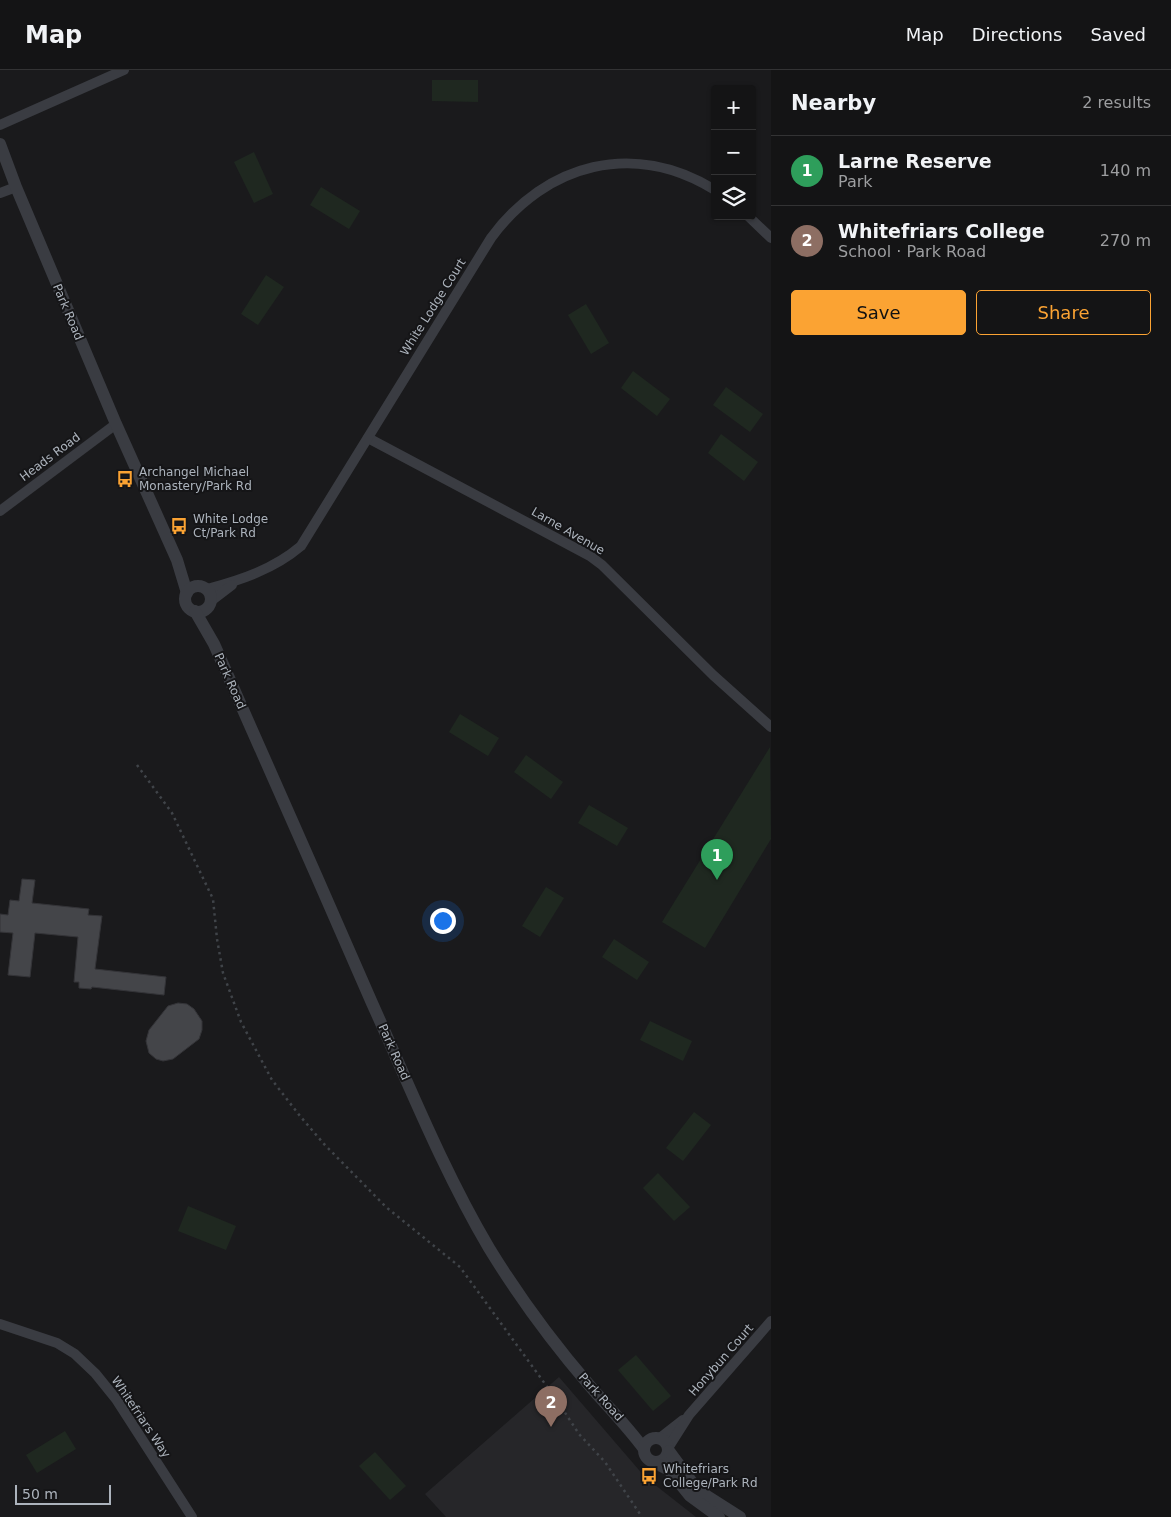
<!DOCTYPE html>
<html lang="en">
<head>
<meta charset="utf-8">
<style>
	:root { --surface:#141415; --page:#212122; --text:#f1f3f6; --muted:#9d9ea0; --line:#333334; --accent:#fba333 }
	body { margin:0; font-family:"DejaVu Sans",sans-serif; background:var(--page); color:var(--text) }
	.controls { position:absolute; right:15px; top:15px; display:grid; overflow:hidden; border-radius:5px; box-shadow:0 1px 4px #0004 }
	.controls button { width:45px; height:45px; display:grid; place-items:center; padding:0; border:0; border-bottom:1px solid var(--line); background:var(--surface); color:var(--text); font:25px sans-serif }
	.scale { position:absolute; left:15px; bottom:12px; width:96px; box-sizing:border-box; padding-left:5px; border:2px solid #acb3bc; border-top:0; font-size:14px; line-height:18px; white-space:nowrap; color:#acb3bc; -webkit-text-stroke:4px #151517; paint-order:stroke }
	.you { position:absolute; left:442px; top:850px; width:18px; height:18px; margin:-12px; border:4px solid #fff; border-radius:50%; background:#1a73e8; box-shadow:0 0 0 8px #1a73e833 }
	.badge { display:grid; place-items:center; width:32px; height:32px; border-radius:50%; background:var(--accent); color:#fff; font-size:16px; font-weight:700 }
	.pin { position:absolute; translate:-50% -41px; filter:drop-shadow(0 1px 2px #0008) }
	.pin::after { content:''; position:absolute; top:26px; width:18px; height:15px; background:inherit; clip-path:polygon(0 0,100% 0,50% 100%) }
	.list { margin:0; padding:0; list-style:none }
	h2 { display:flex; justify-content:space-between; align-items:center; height:65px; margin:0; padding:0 20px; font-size:21px }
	h2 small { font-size:16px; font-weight:400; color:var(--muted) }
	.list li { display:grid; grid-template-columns:32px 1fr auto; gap:15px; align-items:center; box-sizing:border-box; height:70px; padding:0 20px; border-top:1px solid var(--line) }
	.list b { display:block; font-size:19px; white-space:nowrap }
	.list p { margin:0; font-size:16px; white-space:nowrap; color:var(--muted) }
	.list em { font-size:16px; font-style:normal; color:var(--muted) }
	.actions { display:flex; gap:10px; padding:15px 20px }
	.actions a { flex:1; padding:11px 0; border:1px solid var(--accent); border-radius:5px; text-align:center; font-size:18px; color:var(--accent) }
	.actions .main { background:var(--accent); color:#111 }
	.icon { flex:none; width:28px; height:28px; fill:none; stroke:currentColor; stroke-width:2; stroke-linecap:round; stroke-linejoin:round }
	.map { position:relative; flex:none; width:771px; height:1447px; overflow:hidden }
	header { display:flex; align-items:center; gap:30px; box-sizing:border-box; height:70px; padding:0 25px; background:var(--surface); border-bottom:1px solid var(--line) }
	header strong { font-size:24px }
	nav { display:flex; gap:28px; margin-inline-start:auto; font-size:18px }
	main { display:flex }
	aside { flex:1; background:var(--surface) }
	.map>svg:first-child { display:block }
	.built { fill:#262629 }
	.green { fill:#1f2820 }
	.building { fill:#444549; stroke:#343438 }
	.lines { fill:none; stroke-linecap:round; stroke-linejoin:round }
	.path { stroke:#404449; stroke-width:2.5; stroke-dasharray:2.5 4; stroke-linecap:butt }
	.minor { stroke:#3a3c42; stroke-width:10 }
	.tertiary { stroke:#3a3c42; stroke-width:12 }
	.labels { text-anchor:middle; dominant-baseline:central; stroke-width:4; stroke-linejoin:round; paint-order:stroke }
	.street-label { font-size:12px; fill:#acb3bc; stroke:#151517 }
	.poi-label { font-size:12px; fill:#acb3bc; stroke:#151517; text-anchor:start }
</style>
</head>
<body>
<header>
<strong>Map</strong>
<nav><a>Map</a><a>Directions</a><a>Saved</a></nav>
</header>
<main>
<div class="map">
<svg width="771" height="1447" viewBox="0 0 771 1447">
	<rect width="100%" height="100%" fill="#1a1a1c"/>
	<polygon class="built" points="559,1307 645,1407 696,1447 446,1447 425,1424"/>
	<g class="green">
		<polygon points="432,10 478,10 478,32 432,31"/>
		<polygon points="254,82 273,124 254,133 234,92"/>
		<polygon points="321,117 360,141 349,159 310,135"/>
		<polygon points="266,205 284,217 258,255 241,244"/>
		<polygon points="586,234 609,273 591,284 568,245"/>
		<polygon points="633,301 670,329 657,346 621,318"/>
		<polygon points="726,317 763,344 750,362 713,335"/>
		<polygon points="721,364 758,392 744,411 708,383"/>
		<polygon points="460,644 499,668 488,686 449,662"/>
		<polygon points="770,677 771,769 705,878 662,852"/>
		<polygon points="526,685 563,712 551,729 514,702"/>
		<polygon points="589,735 628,758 617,776 578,753"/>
		<polygon points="546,817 564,828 540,867 522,856"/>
		<polygon points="614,869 649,892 637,910 602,887"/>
		<polygon points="650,951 692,971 683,991 640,970"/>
		<polygon points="694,1042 711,1055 683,1091 666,1078"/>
		<polygon points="658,1103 690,1137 674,1151 643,1118"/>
		<polygon points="188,1136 236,1156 226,1180 178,1161"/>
		<polygon points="636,1285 671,1326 653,1341 618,1300"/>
		<polygon points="65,1361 76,1379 37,1403 26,1385"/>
		<polygon points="375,1382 406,1416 390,1430 359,1396"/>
	</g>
	<g class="building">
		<polygon points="22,809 35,810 32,833 89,839 88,845 102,846 95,899 166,907 164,925 92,917 91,919 79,918 79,912 74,912 78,867 35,863 30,907 8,905 13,863 0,862 0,844 8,845 10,830 19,831"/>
		<polygon points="178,933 187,934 194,939 202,951 202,960 199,969 173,989 163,991 156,989 149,983 146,971 149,960 168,936"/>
	</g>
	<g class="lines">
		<polyline class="path" points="137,695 172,743 213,829 217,869 223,903 241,952 272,1010 300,1046 324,1074 386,1137 460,1197 556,1329 579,1364 605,1392 642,1447"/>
		<g class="minor">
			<polyline points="0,55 124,0"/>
			<polyline points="0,123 16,117"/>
			<polyline points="748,146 771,168"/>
			<polyline points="368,368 590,486 602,495 713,605 771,657"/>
			<polyline points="0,441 116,354"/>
			<path d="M207 519C241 510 274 499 301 476L491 168C546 93 634 70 715 120"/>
			<polyline points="211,531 232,515"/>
			<polyline points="0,1254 57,1273 75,1284 95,1303 116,1329 192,1447"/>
			<polyline points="660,1368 683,1350"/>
			<polyline points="668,1378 689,1345 771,1251"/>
		</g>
		<g class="tertiary">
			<polyline points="0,74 16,117 116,354 177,490 187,523"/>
			<circle cx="198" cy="529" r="13"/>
			<path d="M195 541 214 574C267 694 320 813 372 933 409 1015 443 1100 489 1178 519 1227 553 1273 590 1316 608 1337 627 1356 644 1379"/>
			<circle cx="656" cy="1380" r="12"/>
			<polyline points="669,1381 694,1415 707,1426 740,1447"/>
			<polyline points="655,1393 669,1400 690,1426 719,1447"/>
		</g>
	</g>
	<defs>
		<g id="bus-bare" transform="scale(1.35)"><path d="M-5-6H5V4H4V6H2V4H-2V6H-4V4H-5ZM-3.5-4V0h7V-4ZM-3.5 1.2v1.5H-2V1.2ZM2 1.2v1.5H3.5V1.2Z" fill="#fba333" stroke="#151517" stroke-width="2.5" paint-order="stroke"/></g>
	</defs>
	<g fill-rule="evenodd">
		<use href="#bus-bare" x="125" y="409"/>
		<use href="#bus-bare" x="179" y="456"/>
		<use href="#bus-bare" x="649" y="1406"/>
	</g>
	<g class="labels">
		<g class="street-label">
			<text transform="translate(433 237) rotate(-58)">White Lodge Court</text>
			<text transform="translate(68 242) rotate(67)">Park Road</text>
			<text transform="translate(50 387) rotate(-37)">Heads Road</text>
			<text transform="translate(568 461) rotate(30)">Larne Avenue</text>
			<text transform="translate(230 611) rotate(66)">Park Road</text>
			<text transform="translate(394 982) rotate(66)">Park Road</text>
			<text transform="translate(721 1290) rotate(-49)">Honybun Court</text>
			<text transform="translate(601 1327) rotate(48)">Park Road</text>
			<text transform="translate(141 1347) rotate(56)">Whitefriars Way</text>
		</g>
		<g class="poi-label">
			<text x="139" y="402">Archangel Michael<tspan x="139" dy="14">Monastery/Park Rd</tspan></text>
			<text x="193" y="449">White Lodge<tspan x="193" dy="14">Ct/Park Rd</tspan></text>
			<text x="663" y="1399">Whitefriars<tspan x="663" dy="14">College/Park Rd</tspan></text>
		</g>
	</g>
</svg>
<div class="controls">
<button>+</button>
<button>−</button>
<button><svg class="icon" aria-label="layers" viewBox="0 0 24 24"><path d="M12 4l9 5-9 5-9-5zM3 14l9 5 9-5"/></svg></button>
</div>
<div class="scale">50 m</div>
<div class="you"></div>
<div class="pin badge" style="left:717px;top:810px;background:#2e9e5b">1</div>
<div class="pin badge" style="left:551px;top:1357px;background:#8d6e63">2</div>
</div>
<aside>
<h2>Nearby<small>2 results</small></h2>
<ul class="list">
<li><span class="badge" style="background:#2e9e5b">1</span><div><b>Larne Reserve</b><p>Park</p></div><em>140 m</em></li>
<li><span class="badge" style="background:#8d6e63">2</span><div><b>Whitefriars College</b><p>School · Park Road</p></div><em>270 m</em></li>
</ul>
<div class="actions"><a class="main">Save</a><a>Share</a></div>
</aside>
</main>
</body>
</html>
